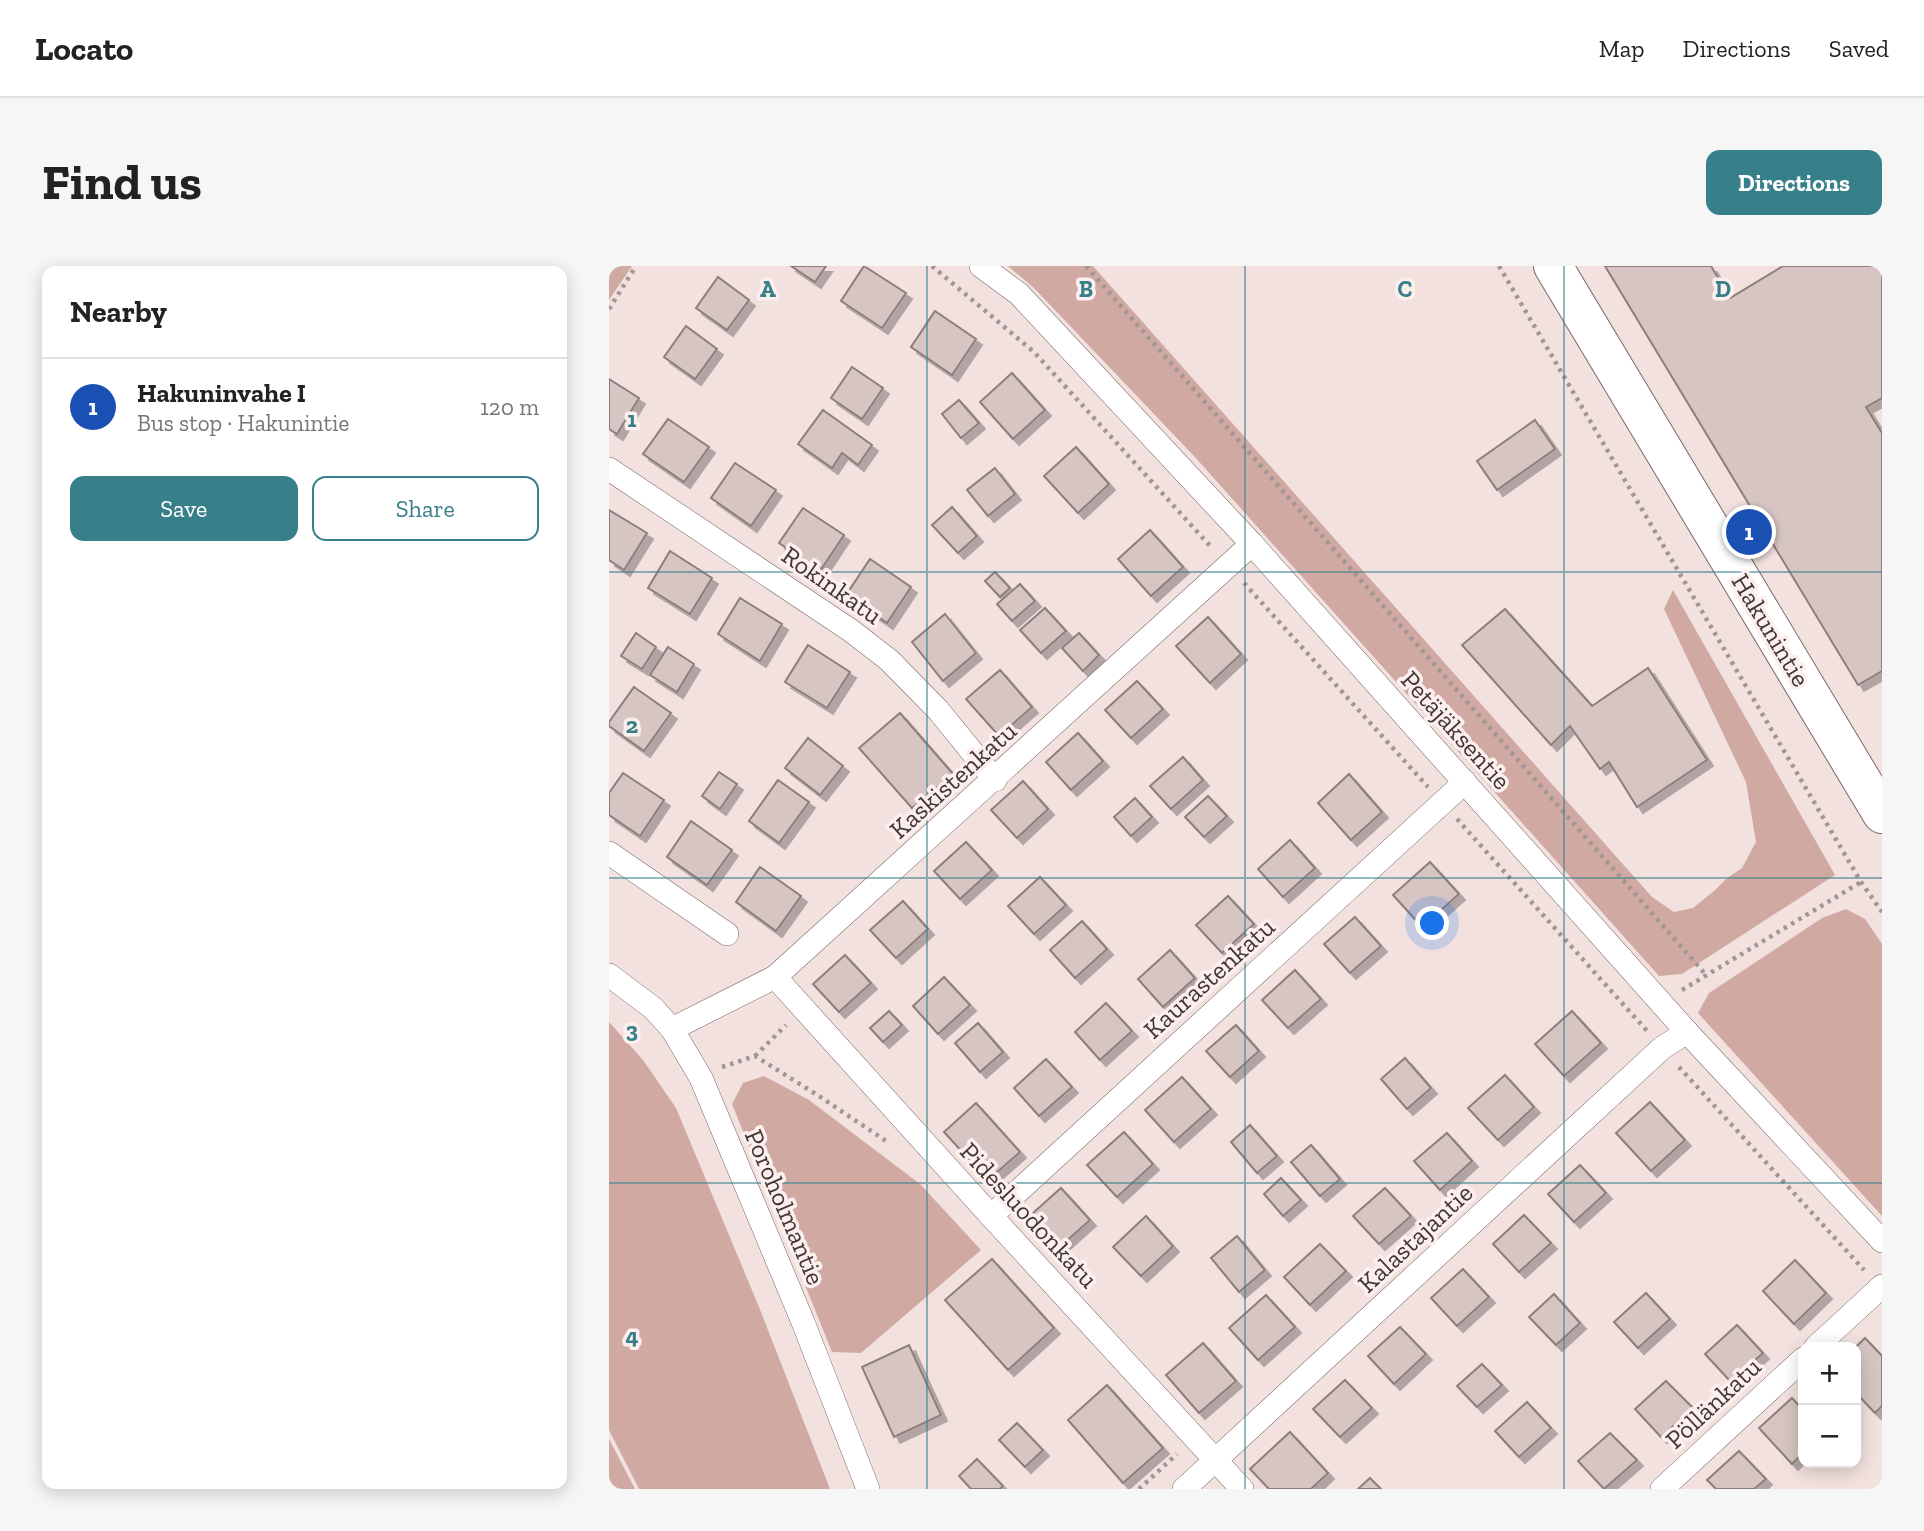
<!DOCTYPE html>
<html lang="en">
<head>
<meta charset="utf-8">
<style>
	:root { --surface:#fff; --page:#f6f6f6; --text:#222; --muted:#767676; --line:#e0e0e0; --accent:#388089 }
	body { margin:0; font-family:"Zilla Slab",serif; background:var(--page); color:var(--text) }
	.controls { position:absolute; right:21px; bottom:21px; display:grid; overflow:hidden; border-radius:14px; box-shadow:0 4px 18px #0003 }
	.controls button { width:63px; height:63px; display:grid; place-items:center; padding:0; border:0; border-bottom:2px solid var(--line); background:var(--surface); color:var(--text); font:35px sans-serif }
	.you { position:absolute; left:824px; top:658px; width:24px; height:24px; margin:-18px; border:5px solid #fff; border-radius:50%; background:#1a73e8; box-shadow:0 0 0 10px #1a73e833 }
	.badge { display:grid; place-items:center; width:46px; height:46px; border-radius:50%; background:var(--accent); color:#fff; font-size:23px; font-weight:700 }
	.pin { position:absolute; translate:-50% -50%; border:4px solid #fff; box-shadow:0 2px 7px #0006 }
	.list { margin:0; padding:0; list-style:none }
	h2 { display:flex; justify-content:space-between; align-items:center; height:91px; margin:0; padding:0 28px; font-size:30px }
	h2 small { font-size:23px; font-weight:400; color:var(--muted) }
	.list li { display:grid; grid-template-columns:46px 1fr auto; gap:21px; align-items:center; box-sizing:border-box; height:98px; padding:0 28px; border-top:2px solid var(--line) }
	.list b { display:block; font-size:26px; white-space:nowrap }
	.list p { margin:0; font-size:23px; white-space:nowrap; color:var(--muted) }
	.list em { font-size:23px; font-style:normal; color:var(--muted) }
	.actions { display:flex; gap:14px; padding:21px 28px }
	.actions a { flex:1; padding:16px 0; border:2px solid var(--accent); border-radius:14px; text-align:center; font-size:24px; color:var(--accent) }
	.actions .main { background:var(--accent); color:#fff }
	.map { position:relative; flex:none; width:1273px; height:1223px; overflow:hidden; border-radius:14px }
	header { display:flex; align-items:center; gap:42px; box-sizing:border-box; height:98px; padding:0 35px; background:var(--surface); border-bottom:2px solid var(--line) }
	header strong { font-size:33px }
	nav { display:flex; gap:38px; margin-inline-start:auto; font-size:24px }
	.intro { display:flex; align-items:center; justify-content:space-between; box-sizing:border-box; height:168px; padding:0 42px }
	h1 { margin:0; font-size:49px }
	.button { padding:18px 32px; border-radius:14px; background:var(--accent); color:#fff; font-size:24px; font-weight:700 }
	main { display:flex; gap:42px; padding:0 42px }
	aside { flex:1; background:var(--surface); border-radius:14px; box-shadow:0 4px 18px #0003 }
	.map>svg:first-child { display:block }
	.green { fill:#d0a9a3 }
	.building { fill:#d6c5c3; stroke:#8d7e7c; stroke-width:2; filter:url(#shadow) }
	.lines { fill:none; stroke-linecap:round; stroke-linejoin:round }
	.street-casing { stroke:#786967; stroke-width:24 }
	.highway-casing { stroke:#786967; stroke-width:40 }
	.path { stroke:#a29594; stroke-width:4.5; stroke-dasharray:3.5 5; stroke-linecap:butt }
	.street { stroke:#fff; stroke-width:23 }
	.highway { stroke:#fff; stroke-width:38 }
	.grid { fill:none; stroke:#388089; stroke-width:2; stroke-opacity:0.55 }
	.labels { text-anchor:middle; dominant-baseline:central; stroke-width:7; stroke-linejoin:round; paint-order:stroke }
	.street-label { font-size:26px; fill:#3f3837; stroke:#fdefed }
	.grid-label { font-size:23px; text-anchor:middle; font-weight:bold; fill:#388089; stroke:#fdefed; stroke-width:7; stroke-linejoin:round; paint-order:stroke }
</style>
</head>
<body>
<header>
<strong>Locato</strong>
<nav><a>Map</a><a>Directions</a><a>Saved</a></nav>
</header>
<div class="intro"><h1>Find us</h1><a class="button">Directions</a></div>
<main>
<aside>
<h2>Nearby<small></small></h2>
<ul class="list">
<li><span class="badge" style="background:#1a4fb4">1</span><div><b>Hakuninvahe I</b><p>Bus stop · Hakunintie</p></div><em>120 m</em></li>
</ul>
<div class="actions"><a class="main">Save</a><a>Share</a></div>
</aside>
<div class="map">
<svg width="1273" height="1223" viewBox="0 0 1273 1223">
	<defs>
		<filter id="shadow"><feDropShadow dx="6" dy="6" stdDeviation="0" flood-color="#0004"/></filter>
	</defs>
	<rect width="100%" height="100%" fill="#f2e1df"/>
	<g class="green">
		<polygon points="0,0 23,0 0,34"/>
		<polygon points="399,0 484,0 1043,631 1065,646 1084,642 1105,625 1117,613 1133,602 1147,576 1137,516 1055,343 1064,324 1226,609 1073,708 1050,710 585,190 424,21"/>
		<polygon points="1237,643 1256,653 1273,678 1273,950 1089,747 1100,727 1213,652"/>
		<polygon points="0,756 34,794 67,842 150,1041 221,1223 30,1223 0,1164"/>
		<polygon points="155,810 200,834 311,918 372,984 252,1087 223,1086 123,838 134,817"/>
		<polygon points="0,1173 26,1223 0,1223"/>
	</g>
	<g class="building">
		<polygon points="182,0 217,0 206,16"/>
		<polygon points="255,0 297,27 273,62 232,35"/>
		<polygon points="996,0 1102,0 1121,32 1174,0 1273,0 1273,132 1257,141 1273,167 1273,405 1249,419"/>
		<polygon points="109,11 140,34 118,64 87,42"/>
		<polygon points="326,45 367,73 343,109 302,81"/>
		<polygon points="77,60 108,83 86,113 55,91"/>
		<polygon points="243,101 274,122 253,153 222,132"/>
		<polygon points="403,107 436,144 404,173 371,136"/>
		<polygon points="0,113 30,132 8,168 0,163"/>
		<polygon points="350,134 370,157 352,172 333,148"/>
		<polygon points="214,144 263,179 249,199 233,187 223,202 189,178"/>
		<polygon points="59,153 100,181 75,216 34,188"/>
		<polygon points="926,154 946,183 888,224 868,195"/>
		<polygon points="467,181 500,218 469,247 435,210"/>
		<polygon points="126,197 167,224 142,260 102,232"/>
		<polygon points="386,202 406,228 379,250 358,224"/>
		<polygon points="343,241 368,270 349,287 323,259"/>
		<polygon points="194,242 235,269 211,305 170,277"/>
		<polygon points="0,244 38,267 15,304 0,294"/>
		<polygon points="541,264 574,301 542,330 509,293"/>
		<polygon points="61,285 103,312 81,348 39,322"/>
		<polygon points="261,293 302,321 278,357 237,329"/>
		<polygon points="386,306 401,322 391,331 376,315"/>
		<polygon points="411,318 426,335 403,355 388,338"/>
		<polygon points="131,332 173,358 151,395 109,368"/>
		<polygon points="436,342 457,365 432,387 411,364"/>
		<polygon points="896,343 983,440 1039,402 1098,494 1028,541 1000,496 991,503 961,460 942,479 853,379"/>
		<polygon points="336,348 367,387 334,415 303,376"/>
		<polygon points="599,351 632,388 601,417 567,380"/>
		<polygon points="27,367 47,381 33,403 12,390"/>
		<polygon points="470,367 490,389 474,405 453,382"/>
		<polygon points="199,379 241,406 218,442 176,416"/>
		<polygon points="59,381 85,398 68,426 41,409"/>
		<polygon points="391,404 423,441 390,470 357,433"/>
		<polygon points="528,415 554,443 522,472 496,444"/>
		<polygon points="25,421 62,447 35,485 0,460 0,456"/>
		<polygon points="291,447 344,508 303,542 250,482"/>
		<polygon points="469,467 494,495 462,524 437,496"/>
		<polygon points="199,472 234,500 211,529 176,502"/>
		<polygon points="574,491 594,514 562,543 541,520"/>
		<polygon points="110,506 128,518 111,543 93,530"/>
		<polygon points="14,507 55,534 31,570 0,549 0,527"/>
		<polygon points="740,508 773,546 742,574 709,537"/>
		<polygon points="169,514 200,536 170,577 140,555"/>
		<polygon points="414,515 439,543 408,572 382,544"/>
		<polygon points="599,530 618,550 595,571 576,551"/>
		<polygon points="526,532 543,551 522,570 505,551"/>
		<polygon points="82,555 123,584 98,619 58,591"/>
		<polygon points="681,574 706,602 674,631 649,603"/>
		<polygon points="357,576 383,604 351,633 325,605"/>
		<polygon points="821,596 850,628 813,661 784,629"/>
		<polygon points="151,601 192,630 167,665 127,636"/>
		<polygon points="431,611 457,639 425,668 399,640"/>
		<polygon points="619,630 645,658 613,687 587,659"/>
		<polygon points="294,635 319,663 287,692 261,664"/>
		<polygon points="746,651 772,680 741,707 715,678"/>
		<polygon points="473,655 498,683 466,712 441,684"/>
		<polygon points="561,684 586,712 554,741 529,713"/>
		<polygon points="236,689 262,717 230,746 204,718"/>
		<polygon points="686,704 712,733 679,762 653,734"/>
		<polygon points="335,711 361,739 329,768 304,740"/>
		<polygon points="497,737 523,765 491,794 466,766"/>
		<polygon points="280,745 293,759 274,776 261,762"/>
		<polygon points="963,745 992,777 955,810 926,778"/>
		<polygon points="369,757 394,786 371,806 346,777"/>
		<polygon points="627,759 650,785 621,811 597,785"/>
		<polygon points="796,792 822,822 798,843 772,813"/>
		<polygon points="437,793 463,821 430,850 405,822"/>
		<polygon points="896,809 925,841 889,874 859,842"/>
		<polygon points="573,811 602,843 565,876 536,844"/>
		<polygon points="1041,836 1076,874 1042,905 1007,867"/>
		<polygon points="367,837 411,886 379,914 335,866"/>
		<polygon points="641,859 668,890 648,907 622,876"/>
		<polygon points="515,866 544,898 508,931 478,899"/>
		<polygon points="838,867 863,895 831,924 805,895"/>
		<polygon points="702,879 731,913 711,930 682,896"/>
		<polygon points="971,899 997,927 965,956 939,928"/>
		<polygon points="672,912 692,934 674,950 655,928"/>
		<polygon points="452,922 481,954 444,987 415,955"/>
		<polygon points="776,922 802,950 770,978 744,950"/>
		<polygon points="915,949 942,977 910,1006 884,978"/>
		<polygon points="537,950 564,980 532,1010 504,981"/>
		<polygon points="628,970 656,1004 630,1026 602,992"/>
		<polygon points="711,978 737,1005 701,1039 675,1011"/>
		<polygon points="383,993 445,1062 399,1104 336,1034"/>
		<polygon points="1186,994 1217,1027 1185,1058 1154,1025"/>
		<polygon points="854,1003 880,1031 848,1060 822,1032"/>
		<polygon points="1037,1027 1061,1053 1029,1082 1005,1056"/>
		<polygon points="945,1028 971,1057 947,1079 920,1051"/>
		<polygon points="657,1029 686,1061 649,1094 620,1062"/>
		<polygon points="1128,1059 1154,1087 1122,1116 1096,1088"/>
		<polygon points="791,1061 817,1088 785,1118 759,1090"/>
		<polygon points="1256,1072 1273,1090 1273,1140 1266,1147 1247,1127 1247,1081"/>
		<polygon points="594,1077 627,1115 590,1147 557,1109"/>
		<polygon points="300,1079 332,1149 285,1171 253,1101"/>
		<polygon points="873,1098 893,1119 868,1141 848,1120"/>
		<polygon points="736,1114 763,1142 731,1171 704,1143"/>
		<polygon points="1057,1115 1084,1142 1052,1171 1026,1143"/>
		<polygon points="498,1119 554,1182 514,1217 459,1154"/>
		<polygon points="1183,1132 1194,1144 1194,1187 1183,1198 1150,1162"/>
		<polygon points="918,1136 942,1162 910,1191 886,1165"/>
		<polygon points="408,1157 434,1184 416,1201 390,1174"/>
		<polygon points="681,1166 719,1207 702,1223 660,1223 641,1203"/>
		<polygon points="1001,1167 1028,1194 995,1223 969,1195"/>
		<polygon points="1130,1185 1157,1213 1145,1223 1107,1223 1098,1214"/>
		<polygon points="368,1193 394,1220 391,1223 362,1223 350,1210"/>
		<polygon points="761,1212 772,1223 749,1223"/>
	</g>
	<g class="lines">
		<g class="street-casing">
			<g id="street">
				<polyline points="372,0 410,28 643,278 1078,766 1273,975"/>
				<polyline points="0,203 241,364 280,394 329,444 386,514"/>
				<polyline points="0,587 118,668"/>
				<polyline points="0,709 44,742 63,763 92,812 194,1056 259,1223"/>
				<polyline points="166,711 382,950 633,1223"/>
				<polyline points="63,763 166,711 643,278"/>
				<polyline points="382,950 856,516"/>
				<polyline points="1207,1081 1273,1020"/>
				<polyline points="575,1223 1053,782 1078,766"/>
				<polyline points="1053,1223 1194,1093"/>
			</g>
		</g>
		<g class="highway-casing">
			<polyline id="highway" points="944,0 1273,548"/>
		</g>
		<g class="path">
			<polyline points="323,0 425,86 603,282"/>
			<polyline points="477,0 1097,709"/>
			<polyline points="890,0 1252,616 1273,646"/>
			<polyline points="0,43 27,0"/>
			<polyline points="635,317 819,521"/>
			<polyline points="848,553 1039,766"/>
			<polyline points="1073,724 1252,616"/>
			<polyline points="146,790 177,759"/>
			<polyline points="113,801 146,790 210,830 280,877"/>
			<polyline points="1070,801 1255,1004"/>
			<polyline points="530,1223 568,1188"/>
		</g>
		<use href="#street" class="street"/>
		<use href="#highway" class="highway"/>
	</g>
	<path class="grid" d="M318 0V1223M636 0V1223M955 0V1223M0 306H1273M0 612H1273M0 917H1273"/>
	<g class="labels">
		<g class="street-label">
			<text transform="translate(223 319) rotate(35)">Rokinkatu</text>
			<text transform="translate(1162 364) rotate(59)">Hakunintie</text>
			<text transform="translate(847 464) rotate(48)">Petäjäksentie</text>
			<text transform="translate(344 514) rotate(-42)">Kaskistenkatu</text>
			<text transform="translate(600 712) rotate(-42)">Kaurastenkatu</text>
			<text transform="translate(176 941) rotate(67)">Poroholmantie</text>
			<text transform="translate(420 949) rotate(47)">Pidesluodonkatu</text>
			<text transform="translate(806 972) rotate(-43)">Kalastajantie</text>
			<text transform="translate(1104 1137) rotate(-43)">Pöllänkatu</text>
		</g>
	</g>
	<g class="grid-label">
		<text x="159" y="31">A</text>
		<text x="477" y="31">B</text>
		<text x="796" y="31">C</text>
		<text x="1114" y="31">D</text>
		<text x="23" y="161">1</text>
		<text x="23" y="467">2</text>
		<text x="23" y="772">3</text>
		<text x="23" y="1078">4</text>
	</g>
</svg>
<div class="controls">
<button>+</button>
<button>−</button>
</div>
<div class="you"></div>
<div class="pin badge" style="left:1140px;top:266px;background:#1a4fb4">1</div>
</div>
</main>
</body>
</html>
